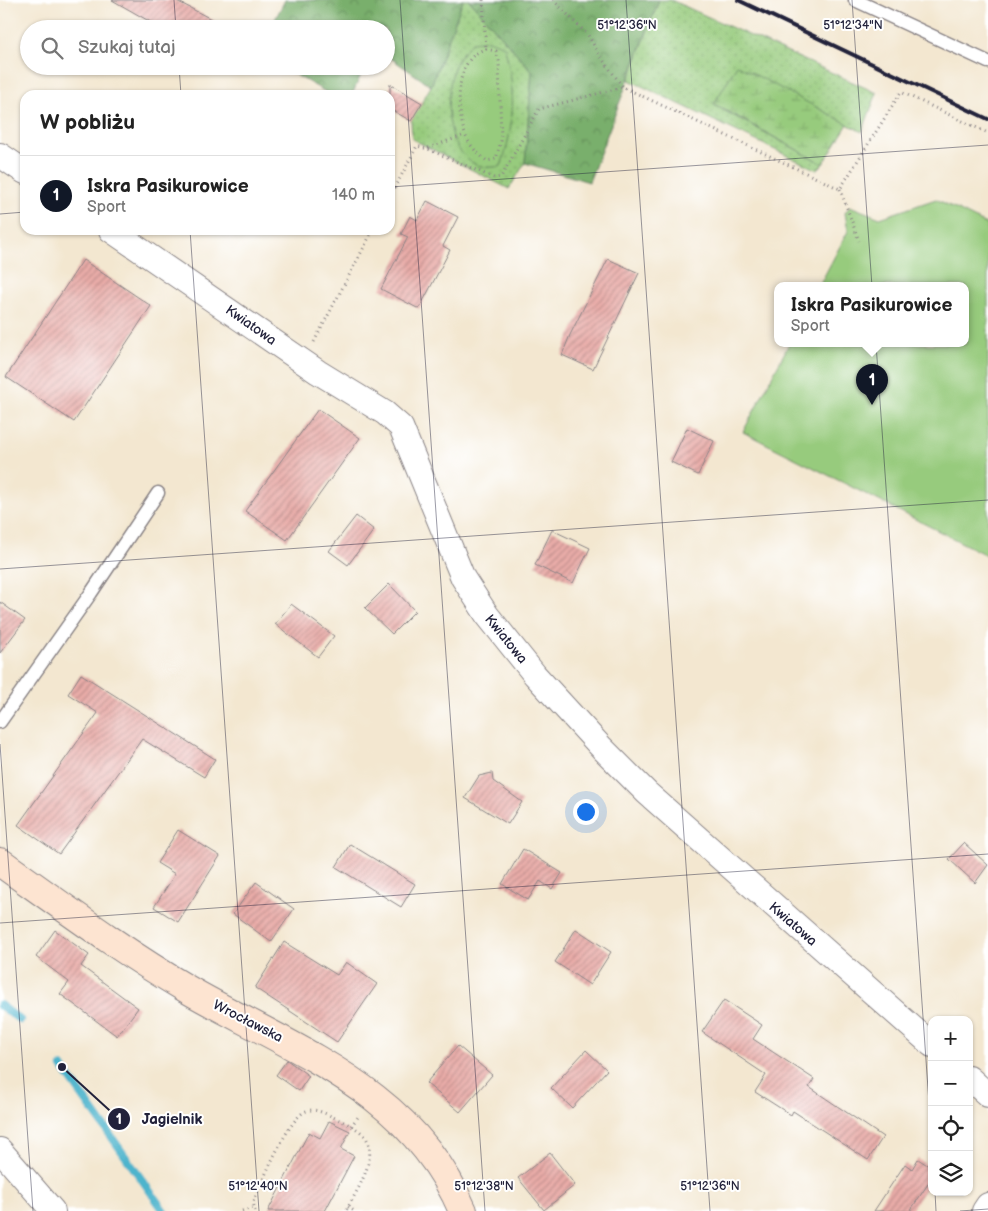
<!DOCTYPE html>
<html lang="pl">
<head>
<meta charset="utf-8">
<style>
	:root { --surface:#fff; --page:#f6f6f6; --text:#222; --muted:#767676; --line:#e0e0e0; --accent:#111827 }
	body { margin:0; font-family:"Balsamiq Sans",sans-serif; background:var(--page); color:var(--text) }
	.controls { position:absolute; right:15px; bottom:15px; display:grid; overflow:hidden; border-radius:10px; box-shadow:0 1px 4px #0004 }
	.controls button { width:45px; height:45px; display:grid; place-items:center; padding:0; border:0; border-bottom:1px solid var(--line); background:var(--surface); color:var(--text); font:25px sans-serif }
	.you { position:absolute; left:585px; top:811px; width:18px; height:18px; margin:-12px; border:4px solid #fff; border-radius:50%; background:#1a73e8; box-shadow:0 0 0 8px #1a73e833 }
	.badge { display:grid; place-items:center; width:32px; height:32px; border-radius:50%; background:var(--accent); color:#fff; font-size:16px; font-weight:700 }
	.pin { position:absolute; translate:-50% -41px; filter:drop-shadow(0 1px 2px #0008) }
	.pin::after { content:''; position:absolute; top:26px; width:18px; height:15px; background:inherit; clip-path:polygon(0 0,100% 0,50% 100%) }
	.popup { position:absolute; left:774px; top:282px; width:195px; height:65px; box-sizing:border-box; display:grid; place-content:center; border-radius:10px; background:var(--surface); filter:drop-shadow(0 1px 4px #0005); font-size:16px; white-space:nowrap; color:var(--muted) }
	.popup b { font-size:19px; color:var(--text) }
	.popup::after { content:''; position:absolute; left:50%; top:100%; margin-left:-10px; border:10px solid transparent; border-top-color:var(--surface) }
	.list { margin:0; padding:0; list-style:none }
	h2 { display:flex; justify-content:space-between; align-items:center; height:65px; margin:0; padding:0 20px; font-size:21px }
	h2 small { font-size:16px; font-weight:400; color:var(--muted) }
	.list li { display:grid; grid-template-columns:32px 1fr auto; gap:15px; align-items:center; box-sizing:border-box; height:80px; padding:0 20px; border-top:1px solid var(--line) }
	.list b { display:block; font-size:19px; white-space:nowrap }
	.list p { margin:0; font-size:16px; white-space:nowrap; color:var(--muted) }
	.list em { font-size:16px; font-style:normal; color:var(--muted) }
	.icon { flex:none; width:28px; height:28px; fill:none; stroke:currentColor; stroke-width:2; stroke-linecap:round; stroke-linejoin:round }
	.map { position:relative; flex:none; width:988px; height:1211px; overflow:hidden }
	.search { position:absolute; background:var(--surface); box-shadow:0 1px 4px #0004; left:20px; top:20px; width:375px; height:55px; display:flex; align-items:center; gap:12px; box-sizing:border-box; padding:0 18px; border-radius:28px; color:var(--muted); font-size:19px }
	.panel { position:absolute; background:var(--surface); box-shadow:0 1px 4px #0004; left:20px; top:90px; width:375px; height:145px; border-radius:15px }
	.map>svg:first-child { display:block }
	.grass { fill:url(#grass-dots); stroke:#5c765c }
	.forest { fill:url(#forest-crowns); stroke:#4e6854 }
	.wetland { fill:url(#wetland-marsh); stroke:#5c765c }
	.pitch { fill:#97cb7d; stroke:#5c765c }
	.lines { fill:none; stroke-linecap:round; stroke-linejoin:round }
	.stream { stroke:#4db4cc; stroke-width:8 }
	.building { fill:url(#building-hatch) }
	.lane-casing { stroke:#8a8486; stroke-width:15 }
	.street-casing { stroke:#8a8486; stroke-width:26 }
	.secondary-casing { stroke:#8a8486; stroke-width:30 }
	.path { stroke:#8a8486; stroke-width:3; stroke-dasharray:1 4; stroke-linecap:butt }
	.lane { stroke:#fff; stroke-width:12 }
	.street { stroke:#fff; stroke-width:24 }
	.secondary { stroke:#fde4d1; stroke-width:28 }
	.rail { stroke:#22223b; stroke-width:4 }
	.ticks { fill:none; stroke:#22223b; stroke-width:1; stroke-opacity:0.45 }
	.labels { text-anchor:middle; dominant-baseline:central; stroke-width:4; stroke-linejoin:round; paint-order:stroke }
	.street-label { font-size:14px; fill:#22223b; stroke:#fff }
	.ticks-label { font-size:12px; text-anchor:middle; fill:#22223b; stroke:#fff; stroke-width:4; stroke-linejoin:round; paint-order:stroke }
	.leader { fill:none; stroke:#22223b; stroke-width:2 }
	.callout-dot { fill:#22223b; stroke:#fff; stroke-width:2 }
	.mark-label { font-size:15px; text-anchor:middle; font-weight:bold; fill:#fff }
	.callout-label { font-size:15px; text-anchor:middle; font-weight:bold; fill:#22223b; stroke:#fff; stroke-width:4; stroke-linejoin:round; paint-order:stroke }
</style>
</head>
<body>
<div class="map">
<svg width="988" height="1211" viewBox="0 0 988 1211">
	<defs>
		<pattern id="grass-dots" width="8" height="8" patternUnits="userSpaceOnUse" patternTransform="scale(1.25)"><rect width="8" height="8" fill="#97cb7d"/><path d="M2 2h.1M6 6h.1" fill="none" stroke="#82ae6d" stroke-width="1.8" stroke-linecap="round"/></pattern>
		<pattern id="forest-crowns" width="20" height="18" patternUnits="userSpaceOnUse" patternTransform="scale(1.25)"><rect width="20" height="18" fill="#79af6c"/><path d="M2 6a3 3 0 1 1 6 0M12 15a3 3 0 1 1 6 0" fill="none" stroke="#638e5a"/></pattern>
		<pattern id="wetland-marsh" width="20" height="14" patternUnits="userSpaceOnUse" patternTransform="scale(1.25)"><rect width="20" height="14" fill="#97cb7d"/><path d="M1 5h8M5 5V1M11 12h8M15 12V8" fill="none" stroke="#82ae6d"/></pattern>
		<pattern id="building-hatch" width="6" height="6" patternUnits="userSpaceOnUse" patternTransform="scale(1.25)"><rect width="6" height="6" fill="#e9aca8"/><path d="M-1 1l2-2M0 6l6-6M5 7l2-2" fill="none" stroke="#bc8c8a"/></pattern>
	</defs>
	<rect width="100%" height="100%" fill="#fff"/>
	<filter id="ink" filterUnits="userSpaceOnUse"><feTurbulence type="fractalNoise" baseFrequency=".02" numOctaves="2"/><feDisplacementMap in="SourceGraphic" scale="10" xChannelSelector="R" yChannelSelector="G"/><feConvolveMatrix kernelMatrix="1 2 1 2 8 2 1 2 1" color-interpolation-filters="sRGB"/></filter>
	<filter id="wash" filterUnits="userSpaceOnUse"><feTurbulence type="fractalNoise" baseFrequency=".0096" numOctaves="4" result="noise"/><feDisplacementMap in="SourceGraphic" scale="20" xChannelSelector="R" yChannelSelector="G"/><feGaussianBlur stdDeviation="1.12" result="paint"/><feColorMatrix in="noise" values="0 0 0 0 0 0 0 0 0 0 0 0 0 0 0 0 0 1.4 0 .05"/><feComposite in="paint" operator="in"/></filter>
	<g filter="url(#wash)">
		<rect width="100%" height="100%" fill="#f3e7d0"/>
		<g class="grass">
			<polygon points="463,0 469,0 532,71 525,163 509,189 412,139 411,121 431,86"/>
			<polygon points="659,0 671,0 877,93 862,132 737,66 714,105 823,164 817,170 629,80"/>
		</g>
		<g class="forest">
			<polygon points="285,0 463,0 431,86 386,55 386,29 270,29"/>
			<polygon points="469,0 659,0 589,182 525,163 532,71"/>
			<polygon points="280,66 365,66 352,95 331,95"/>
		</g>
		<polygon class="wetland" points="737,65 848,124 823,164 714,104"/>
		<g class="pitch">
			<path d="M489 40 504 46C516 86 515 127 501 166 445 178 440 97 457 61 461 54 467 48 472 42Z"/>
			<polygon points="936,199 988,225 988,556 743,432 789,344 966,344 966,286 819,286 848,231 845,213 850,206 880,218"/>
		</g>
		<g class="lines">
			<g class="stream">
				<polyline points="0,1005 20,1020"/>
				<polyline points="62,1067 164,1211"/>
			</g>
		</g>
		<g id="blocks">
			<g class="building">
				<polygon points="112,0 175,0 230,29 163,29"/>
				<polygon points="390,84 422,103 411,121 390,109"/>
				<polygon points="427,201 458,217 443,246 450,250 419,309 381,289 408,237 401,234 410,216 417,220"/>
				<polygon points="608,259 639,273 593,369 562,355 570,335"/>
				<polygon points="83,260 151,306 74,422 6,377"/>
				<polygon points="318,409 360,438 287,540 245,511"/>
				<polygon points="687,428 714,441 698,475 671,462"/>
				<polygon points="356,516 374,530 348,565 329,551"/>
				<polygon points="552,530 590,548 573,583 535,565"/>
				<polygon points="389,584 415,611 392,634 365,608"/>
				<polygon points="0,602 25,620 0,653"/>
				<polygon points="291,604 334,636 318,657 275,624"/>
				<polygon points="81,674 215,759 204,777 142,739 59,854 18,825 98,713 68,694"/>
				<polygon points="492,773 493,781 522,802 508,824 465,798 479,776"/>
				<polygon points="178,830 220,856 178,922 154,907 175,874 157,863"/>
				<polygon points="964,843 988,865 975,883 949,859"/>
				<polygon points="350,844 415,884 401,907 336,867"/>
				<polygon points="523,849 562,873 552,889 540,881 528,900 502,884"/>
				<polygon points="256,882 294,909 271,942 233,914"/>
				<polygon points="576,929 611,952 590,985 555,962"/>
				<polygon points="55,930 89,955 81,966 138,1008 117,1036 60,994 69,982 36,957"/>
				<polygon points="284,942 337,975 346,962 377,984 337,1042 255,988"/>
				<polygon points="724,1000 762,1025 753,1039 814,1079 809,1087 883,1137 868,1160 793,1111 791,1115 755,1092 766,1075 702,1032"/>
				<polygon points="458,1046 492,1075 460,1112 426,1083"/>
				<polygon points="586,1050 607,1070 572,1108 551,1088"/>
				<polygon points="287,1060 309,1076 299,1091 276,1075"/>
				<polygon points="329,1121 350,1131 341,1149 354,1156 325,1211 268,1211 309,1132 320,1138"/>
				<polygon points="550,1153 575,1185 544,1210 518,1178"/>
				<polygon points="918,1159 932,1168 932,1178 910,1211 874,1211 905,1164 912,1169"/>
			</g>
		</g>
	</g>
	<g filter="url(#ink)">
		<use href="#blocks" fill-opacity="0" stroke="#8a8486" stroke-width="1"/>
		<g class="lines">
			<g class="lane-casing">
				<g id="lane">
					<polyline points="855,0 988,62"/>
					<polyline points="0,722 91,593 158,493"/>
				</g>
			</g>
			<g class="street-casing">
				<g id="street">
					<polyline points="0,155 25,172"/>
					<polyline points="111,230 318,372 385,413 401,427 463,578 487,615 535,675 602,748 647,793 932,1045"/>
					<polyline points="969,1078 988,1095"/>
					<polyline points="0,1150 53,1211"/>
					<polyline points="984,1211 988,1205"/>
				</g>
			</g>
			<g class="secondary-casing">
				<path id="secondary" d="M0 862C62 906 122 951 187 989 294 1051 411 1088 463 1211"/>
			</g>
			<g class="path">
				<polyline points="483,0 486,49"/>
				<polyline points="553,0 588,35 600,56 623,87"/>
				<path d="M486 49 496 51 499 61 501 141 496 159 487 161C478 154 469 145 465 134 456 108 454 57 486 49Z"/>
				<polyline points="428,148 465,135"/>
				<polyline points="840,189 859,241"/>
				<polyline points="390,197 417,146 428,149 494,178 501,177 539,109 623,87 840,189 901,92 988,133"/>
				<polyline points="314,342 373,230"/>
				<polyline points="351,1126 358,1117"/>
				<polyline points="348,1207 354,1211"/>
				<polyline points="242,1211 253,1208"/>
				<path d="M255 1211 253 1202C263 1181 286 1123 304 1112 314 1107 324 1113 333 1117 343 1122 354 1126 363 1134 382 1153 356 1192 346 1211"/>
			</g>
			<use href="#lane" class="lane"/>
			<use href="#street" class="street"/>
			<use href="#secondary" class="secondary"/>
			<polyline class="rail" points="738,0 988,119"/>
		</g>
	</g>
	<path class="ticks" d="M174 0 176 29M400 0 485 1211M626 0 710 1211M852 0 932 1146M179 66 181 95M390 187 988 145M0 214 25 212M190 230 259 1211M0 569 988 500M0 744 33 1211M0 923 988 854M935 1192 936 1211M960 1211 988 1209"/>
	<g class="labels">
		<g class="street-label">
			<text transform="translate(251 325) rotate(35)">Kwiatowa</text>
			<text transform="translate(506 639) rotate(51)">Kwiatowa</text>
			<text transform="translate(793 924) rotate(41)">Kwiatowa</text>
			<text transform="translate(248 1021) rotate(27)">Wrocławska</text>
		</g>
	</g>
	<g class="ticks-label">
		<text x="627" y="29">51°12'36"N</text>
		<text x="853" y="29">51°12'34"N</text>
		<text x="258" y="1190">51°12'40"N</text>
		<text x="484" y="1190">51°12'38"N</text>
		<text x="710" y="1190">51°12'36"N</text>
	</g>
	<path class="leader" d="M62 1067L119 1119"/>
	<g class="callout-dot">
		<circle cx="62" cy="1067" r="5"/>
		<circle cx="119" cy="1119" r="12"/>
	</g>
	<g class="mark-label">
		<text x="119" y="1124">1</text>
	</g>
	<g class="callout-label">
		<text x="172" y="1124">Jagielnik</text>
	</g>
</svg>
<div class="controls">
<button>+</button>
<button>−</button>
<button><svg class="icon" aria-label="locate" viewBox="0 0 24 24"><circle cx="12" cy="12" r="6"/><path d="M12 2v4M12 18v4M2 12h4M18 12h4"/></svg></button>
<button><svg class="icon" aria-label="layers" viewBox="0 0 24 24"><path d="M12 4l9 5-9 5-9-5zM3 14l9 5 9-5"/></svg></button>
</div>
<div class="you"></div>
<div class="pin badge" style="left:872px;top:405px">1</div>
<div class="popup"><b>Iskra Pasikurowice</b>Sport</div>
<div class="search"><svg class="icon" aria-label="search" viewBox="0 0 24 24"><circle cx="10" cy="10" r="6"/><path d="M15 15l6 6"/></svg>Szukaj tutaj</div>
<section class="panel">
<h2>W pobliżu<small></small></h2>
<ul class="list">
<li><span class="badge">1</span><div><b>Iskra Pasikurowice</b><p>Sport</p></div><em>140 m</em></li>
</ul>
</section>
</div>
</body>
</html>
